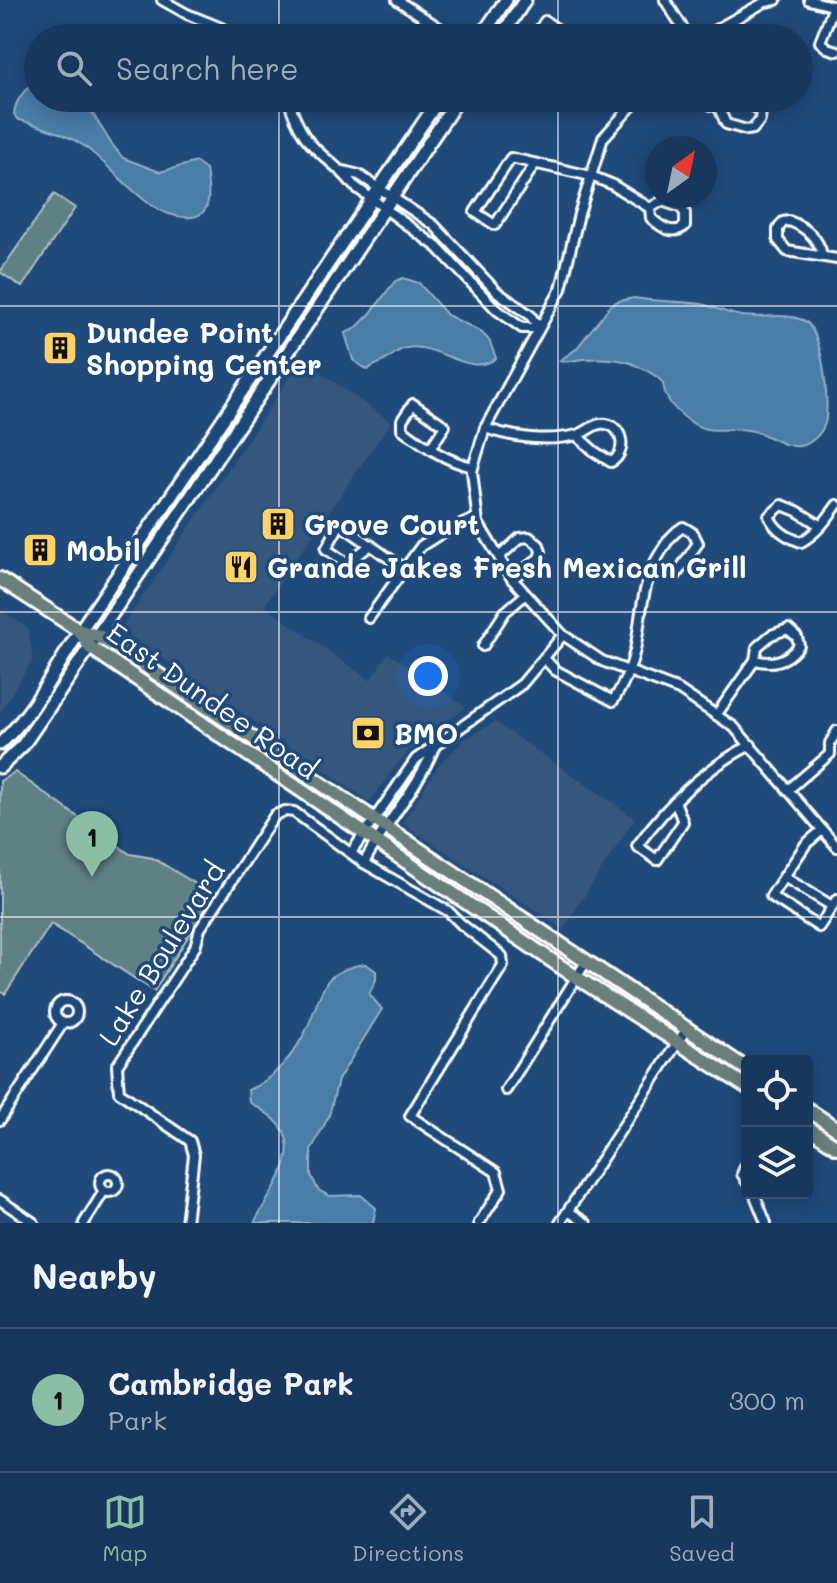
<!DOCTYPE html>
<html lang="en">
<head>
<meta charset="utf-8">
<style>
	:root { --surface:#17385c; --page:#203f62; --text:#f1f3f6; --muted:#9eacbb; --line:#365272; --accent:#8abfa5 }
	body { margin:0; font-family:Mali,sans-serif; background:var(--page); color:var(--text) }
	.controls { position:absolute; right:24px; bottom:24px; display:grid; overflow:hidden; border-radius:8px; box-shadow:0 4px 20px #0003 }
	.controls button { width:72px; height:72px; display:grid; place-items:center; padding:0; border:0; border-bottom:2px solid var(--line); background:var(--surface); color:var(--text); font:40px sans-serif }
	.compass { position:absolute; left:645px; top:136px; width:72px; height:72px; border-radius:50%; background:var(--surface); box-shadow:0 4px 20px #0003; rotate:33deg }
	.you { position:absolute; left:428px; top:676px; width:28px; height:28px; margin:-20px; border:6px solid #fff; border-radius:50%; background:#1a73e8; box-shadow:0 0 0 12px #1a73e833 }
	.badge { display:grid; place-items:center; width:52px; height:52px; border-radius:50%; background:var(--accent); color:#111; font-size:26px; font-weight:700 }
	.pin { position:absolute; translate:-50% -66px; filter:drop-shadow(0 2px 4px #0008) }
	.pin::after { content:''; position:absolute; top:42px; width:28px; height:24px; background:inherit; clip-path:polygon(0 0,100% 0,50% 100%) }
	.list { margin:0; padding:0; list-style:none }
	h2 { display:flex; justify-content:space-between; align-items:center; height:104px; margin:0; padding:0 32px; font-size:34px }
	h2 small { font-size:26px; font-weight:400; color:var(--muted) }
	.list li { display:grid; grid-template-columns:52px 1fr auto; gap:24px; align-items:center; box-sizing:border-box; height:144px; padding:0 32px; border-top:2px solid var(--line) }
	.list b { display:block; font-size:30px; white-space:nowrap }
	.list p { margin:0; font-size:26px; white-space:nowrap; color:var(--muted) }
	.list em { font-size:26px; font-style:normal; color:var(--muted) }
	.icon { flex:none; width:44px; height:44px; fill:none; stroke:currentColor; stroke-width:2; stroke-linecap:round; stroke-linejoin:round }
	.map { position:relative; flex:none; width:837px; height:1223px; overflow:hidden }
	.search { position:absolute; background:var(--surface); box-shadow:0 4px 20px #0003; left:24px; right:24px; top:24px; height:88px; display:flex; align-items:center; gap:20px; box-sizing:border-box; padding:0 28px; border-radius:44px; color:var(--muted); font-size:30px }
	.sheet { height:248px; background:var(--surface) }
	nav { display:flex; justify-content:space-around; align-items:center; box-sizing:border-box; height:112px; border-top:2px solid var(--line); background:var(--surface); font-size:22px; color:var(--muted) }
	nav a { display:grid; justify-items:center; gap:4px }
	nav .on { color:var(--accent) }
	.map>svg:first-child { display:block }
	.built { fill:#34577d }
	.green { fill:#5f8185; stroke:#afc0c2; stroke-width:2 }
	.water { fill:#4a7ba7; stroke:#92b0ca; stroke-width:2 }
	.lines { fill:none; stroke-linecap:round; stroke-linejoin:round }
	.street-casing { stroke:#fff; stroke-width:14 }
	.secondary-casing { stroke:#fff; stroke-width:17 }
	.primary-casing { stroke:#fff; stroke-width:18 }
	.street { stroke:#1f4a7a; stroke-width:8 }
	.secondary { stroke:#1f4a7a; stroke-width:11 }
	.primary { stroke:#6b7f7c; stroke-width:12 }
	.grid { fill:none; stroke:#fff; stroke-width:2; stroke-opacity:0.55 }
	.labels { text-anchor:middle; dominant-baseline:central; stroke-width:7; stroke-linejoin:round; paint-order:stroke }
	.poi-label { font-size:28px; font-weight:bold; fill:#fff; stroke:#1f4a7a; text-anchor:start }
	.street-label { font-size:28px; fill:#fff; stroke:#1f4a7a }
</style>
</head>
<body>
<div class="map">
<svg width="837" height="1223" viewBox="0 0 837 1223">
	<rect width="100%" height="100%" fill="#1f4a7a"/>
	<filter id="ink" filterUnits="userSpaceOnUse"><feTurbulence type="fractalNoise" baseFrequency=".0125" numOctaves="2"/><feDisplacementMap in="SourceGraphic" scale="16" xChannelSelector="R" yChannelSelector="G"/><feConvolveMatrix kernelMatrix="1 2 1 2 8 2 1 2 1" color-interpolation-filters="sRGB"/></filter>
	<g filter="url(#ink)">
		<g class="built">
			<polygon points="302,359 391,422 264,606 370,680 388,653 466,707 412,748 398,763 370,802 121,629"/>
			<polygon points="0,609 28,628 33,659 0,713"/>
			<polygon points="495,722 635,818 563,929 402,823 440,763 465,739"/>
		</g>
		<g class="green">
			<polygon points="54,194 75,208 22,287 0,272"/>
			<polygon points="15,772 130,854 153,858 214,895 154,991 51,924 5,994 0,991 0,781"/>
		</g>
		<g class="water">
			<path d="M38 78V98H83L111 143 123 158 160 172 196 162 206 170C208 186 215 214 192 217 149 222 115 166 81 144 61 132 39 126 17 119L14 114C15 99 27 88 38 78Z"/>
			<path d="M403 278 419 283 447 315 480 331 489 340 496 358C471 379 437 342 406 348 396 350 392 357 384 361 377 365 374 364 368 370L353 360 345 333 355 329 370 314 395 281Z"/>
			<path d="M634 298C657 302 679 301 701 304 715 307 728 314 742 316 762 319 783 312 803 320 823 328 830 404 825 423 822 434 810 445 799 446 785 448 767 434 753 431 733 425 713 436 694 424 683 417 670 406 665 393 664 390 664 385 662 382 657 374 639 367 631 363 616 358 598 358 583 359 574 360 567 363 559 361L576 349 611 305 618 301Z"/>
			<path d="M366 964 376 971V980L369 994 382 1009 338 1080 329 1116 311 1150V1175L318 1190 329 1196 361 1195 376 1208 373 1223H254C268 1195 308 1150 275 1120 268 1113 258 1108 249 1102L248 1090C273 1080 296 1053 307 1028 314 1014 318 996 327 982 334 972 353 965 366 964Z"/>
		</g>
		<g class="lines">
			<g class="street-casing">
				<g id="street">
					<polyline points="162,0 187,14 246,38"/>
					<polyline points="397,0 455,38"/>
					<polyline points="665,0 689,38"/>
					<polyline points="809,0 836,7"/>
					<polyline points="834,6 820,42 827,48 837,51"/>
					<polyline points="534,38 545,21 570,38"/>
					<polyline points="701,38 765,2 776,0"/>
					<path d="M288 98C293 115 299 131 311 144 324 159 341 168 353 185L437 247 497 310 522 328H539L530 315 497 292 434 225 359 175 343 171"/>
					<polyline points="639,98 603,138 579,214 561,289 485,428 472,471 478,523 512,579 563,635 602,661 679,690 734,727 837,847"/>
					<path d="M701 98 706 103 719 108C733 100 748 101 761 111L760 120 753 129 747 130 726 124 719 108"/>
					<path d="M535 164 495 225 475 212 511 158 591 176 611 184 650 208 651 218C661 227 673 236 685 226V213L680 207 662 201 650 208"/>
					<path d="M822 255C819 239 806 227 789 221L783 222 778 229V240L787 251 837 259"/>
					<path d="M485 428C513 438 548 442 577 435 588 432 594 422 606 424 624 427 627 454 611 462L595 452 576 435"/>
					<path d="M430 449 445 426 413 404 402 420V429C425 446 445 461 473 467"/>
					<path d="M821 526 797 511 782 505 769 516C775 530 786 537 801 542 817 533 826 520 837 505"/>
					<polyline points="371,545 347,563 326,549 340,524 403,568"/>
					<polyline points="499,557 520,538 529,537 539,545 541,552 539,558 512,579"/>
					<polyline points="369,618 421,546 440,534 477,518"/>
					<polyline points="483,646 505,612 525,595"/>
					<path d="M545 659 555 670 613 701C623 686 631 668 635 650 642 614 641 582 662 550 668 540 673 533 683 527L693 533 698 543 676 575 653 564"/>
					<path d="M717 714 755 660 757 647 771 635 788 629 797 637 799 645C788 661 773 665 755 660"/>
					<polyline points="788,790 830,754 830,743 837,731"/>
					<path d="M675 801 683 822 657 860 637 846C666 806 706 767 751 745"/>
					<polyline points="821,831 806,844 771,896 819,927 837,899"/>
					<polyline points="351,853 416,759 522,684 563,635"/>
					<path d="M364 863C385 823 417 789 434 748"/>
					<polyline points="784,877 832,906"/>
					<circle cx="66" cy="1012" r="11"/>
					<polyline points="506,1090 586,962"/>
					<polyline points="0,1120 63,1023"/>
					<polyline points="747,1163 742,1174 747,1182"/>
					<circle cx="109" cy="1183" r="9"/>
					<polyline points="754,1193 766,1223"/>
					<polyline points="0,1200 34,1223"/>
					<polyline points="568,1211 586,1223"/>
					<polyline points="84,1223 104,1191"/>
					<polyline points="186,1223 194,1155 190,1141 119,1092 117,1066 195,947 200,929 275,815 285,811 294,812 364,863 448,911 461,924 502,956 503,965 410,1116 496,1172 501,1189 479,1223"/>
					<polyline points="560,1223 687,1028"/>
				</g>
			</g>
			<g class="secondary-casing">
				<g id="secondary">
					<polyline points="480,38 506,0"/>
					<polyline points="500,38 525,0"/>
					<path d="M0 744C34 713 55 669 80 631L440 98"/>
					<polyline points="0,767 23,745 60,691 459,98"/>
				</g>
			</g>
			<g class="primary-casing">
				<g id="primary">
					<polyline points="0,579 80,631 98,636 117,647 747,1069"/>
					<polyline points="80,631 90,647 109,660 576,977 747,1087"/>
					<polyline points="807,1109 837,1129"/>
					<polyline points="807,1127 837,1147"/>
				</g>
			</g>
			<use href="#street" class="street"/>
			<use href="#secondary" class="secondary"/>
			<use href="#primary" class="primary"/>
		</g>
	</g>
	<path class="grid" d="M279 0V38M558 0V38M279 98V1223M558 98V1223M0 306H837M0 612H837M0 917H837"/>
	<defs>
		<g id="building-square" transform="scale(1.8)"><rect x="-9" y="-9" width="18" height="18" rx="4" fill="#ffd166" stroke="#1f4a7a"/><path d="M-4-6H4V6H1V3H-1V6H-4ZM-2.5-4.3h1.7v1.8h-1.7ZM.8-4.3h1.7v1.8H.8ZM-2.5-1h1.7V.8h-1.7ZM.8-1h1.7V.8H.8Z" fill="#111"/></g>
		<g id="restaurant-square" transform="scale(1.8)"><rect x="-9" y="-9" width="18" height="18" rx="4" fill="#ffd166" stroke="#1f4a7a"/><path d="M-5-6h1v4h1v-4h1v4h1v-4h1v5L-1.5 .5V6h-2V.5L-5-1ZM5-6V6H3V1.5H1.5Q1.5-4 5-6Z" fill="#111"/></g>
		<g id="bank-square" transform="scale(1.8)"><rect x="-9" y="-9" width="18" height="18" rx="4" fill="#ffd166" stroke="#1f4a7a"/><path d="M-6-4H6V4H-6ZM0-2.3a2.3 2.3 0 1 0 0 4.6a2.3 2.3 0 1 0 0-4.6Z" fill="#111"/></g>
	</defs>
	<g fill-rule="evenodd">
		<use href="#building-square" x="60" y="348"/>
		<use href="#building-square" x="278" y="524"/>
		<use href="#building-square" x="40" y="550"/>
		<use href="#restaurant-square" x="241" y="567"/>
		<use href="#bank-square" x="368" y="733"/>
	</g>
	<g class="labels">
		<g class="poi-label">
			<text x="86" y="332">Dundee Point<tspan x="86" dy="32">Shopping Center</tspan></text>
			<text x="304" y="524">Grove Court</text>
			<text x="66" y="550">Mobil</text>
			<text x="267" y="567">Grande Jakes Fresh Mexican Grill</text>
			<text x="394" y="733">BMO</text>
		</g>
		<g class="street-label">
			<text transform="translate(213 700) rotate(35)">East Dundee Road</text>
			<text transform="translate(161 953) rotate(-58)">Lake Boulevard</text>
		</g>
	</g>
</svg>
<div class="controls">
<button><svg class="icon" aria-label="locate" viewBox="0 0 24 24"><circle cx="12" cy="12" r="6"/><path d="M12 2v4M12 18v4M2 12h4M18 12h4"/></svg></button>
<button><svg class="icon" aria-label="layers" viewBox="0 0 24 24"><path d="M12 4l9 5-9 5-9-5zM3 14l9 5 9-5"/></svg></button>
</div>
<svg class="compass" viewBox="-18 -18 36 36"><path d="M0-13l5 13h-10z" fill="#e53935"/><path d="M0 13l5-13h-10z" fill="#9eacbb"/></svg>
<div class="you"></div>
<div class="pin badge" style="left:92px;top:877px">1</div>
<div class="search"><svg class="icon" aria-label="search" viewBox="0 0 24 24"><circle cx="10" cy="10" r="6"/><path d="M15 15l6 6"/></svg>Search here</div>
</div>
<section class="sheet">
<h2>Nearby<small></small></h2>
<ul class="list">
<li><span class="badge">1</span><div><b>Cambridge Park</b><p>Park</p></div><em>300 m</em></li>
</ul>
</section>
<nav>
<a class="on"><svg class="icon" aria-label="map" viewBox="0 0 24 24"><path d="M3 6l6-2 6 2 6-2v14l-6 2-6-2-6 2zM9 4v14M15 6v14"/></svg>Map</a>
<a><svg class="icon" aria-label="directions" viewBox="0 0 24 24"><path d="M12 3l9 9-9 9-9-9zM9 14v-3h6M13 9l2 2-2 2"/></svg>Directions</a>
<a><svg class="icon" aria-label="saved" viewBox="0 0 24 24"><path d="M7 4h10v16l-5-4-5 4z"/></svg>Saved</a>
</nav>
</body>
</html>
